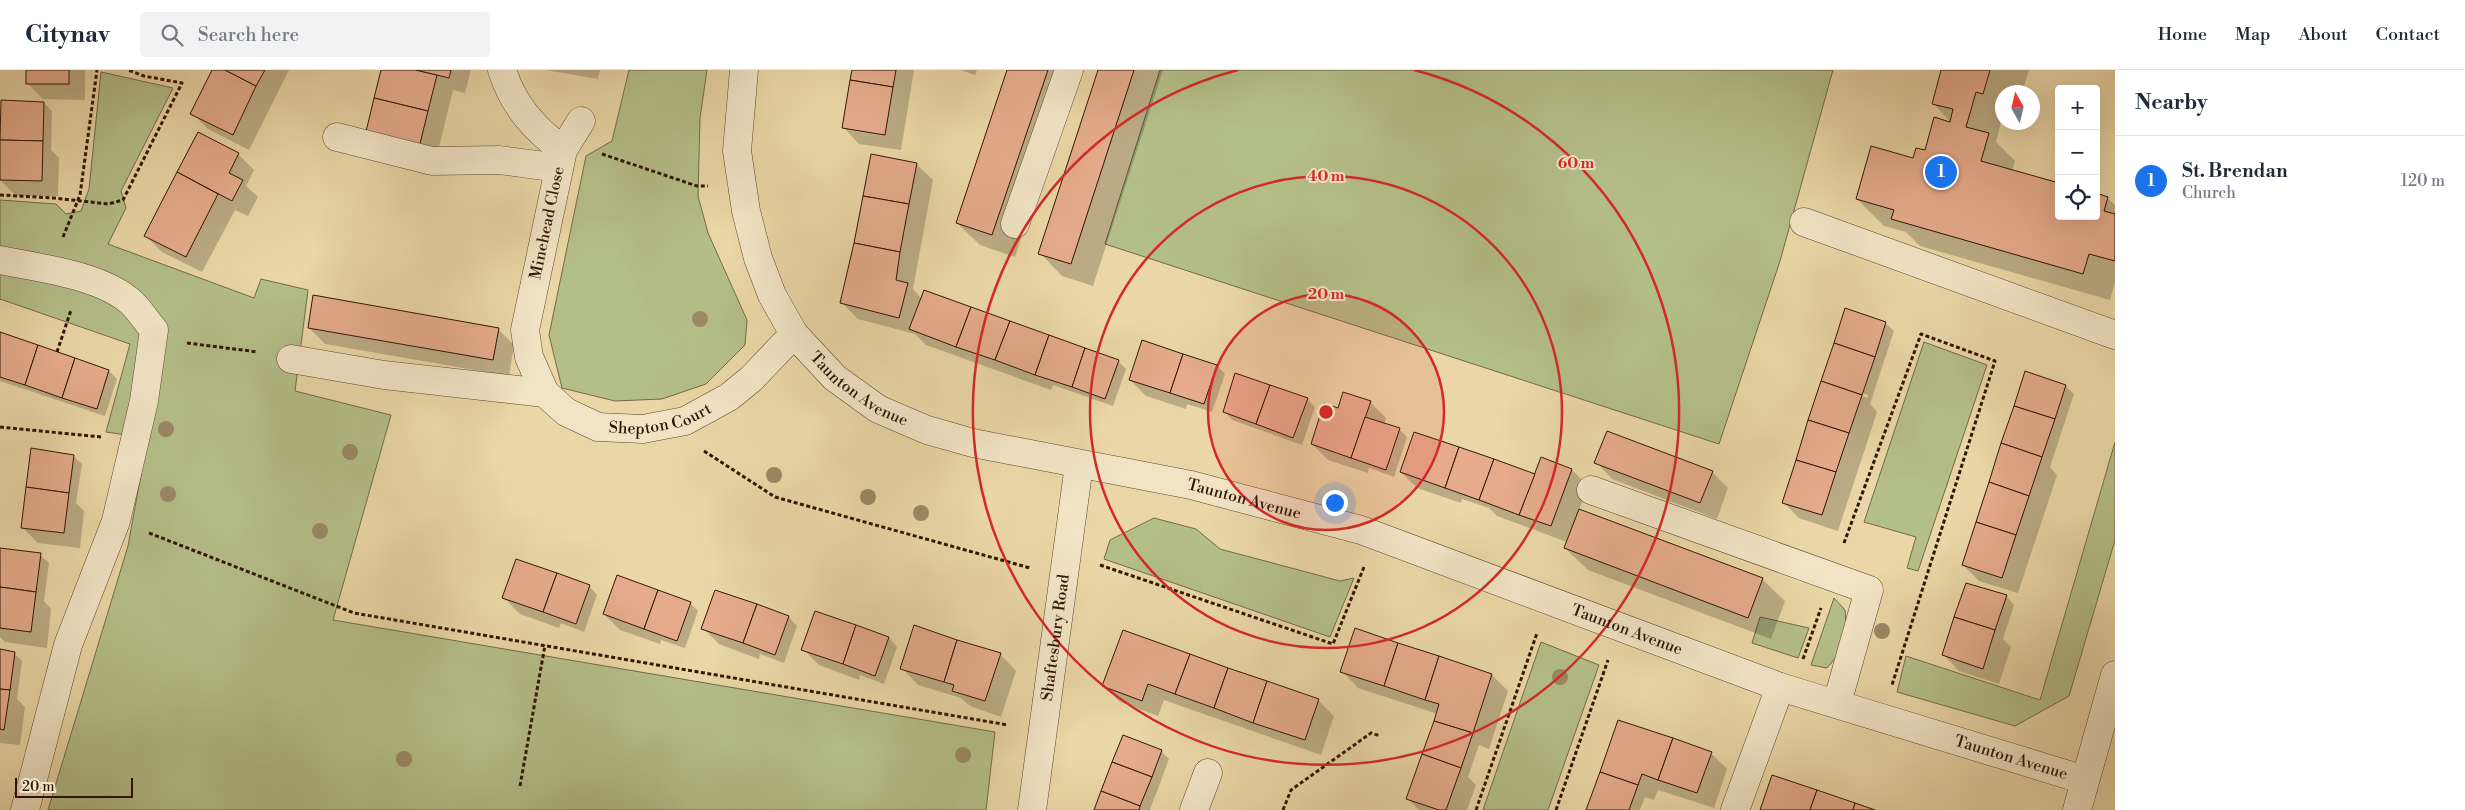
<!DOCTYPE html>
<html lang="en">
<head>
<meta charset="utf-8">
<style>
	:root { --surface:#fff; --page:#f2f2f3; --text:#1f2937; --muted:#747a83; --line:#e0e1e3; --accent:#1a73e8 }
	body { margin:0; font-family:"Libre Bodoni",serif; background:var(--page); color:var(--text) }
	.controls { position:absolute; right:15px; top:15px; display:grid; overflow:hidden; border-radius:5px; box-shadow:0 5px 20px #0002 }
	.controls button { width:45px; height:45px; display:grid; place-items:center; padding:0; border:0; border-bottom:1px solid var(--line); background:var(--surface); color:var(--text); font:25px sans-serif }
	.compass { position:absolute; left:1995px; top:15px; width:45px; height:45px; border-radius:50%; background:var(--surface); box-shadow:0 5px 20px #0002; rotate:352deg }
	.scale { position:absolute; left:15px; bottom:12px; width:118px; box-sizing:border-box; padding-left:5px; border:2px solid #311507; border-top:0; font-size:14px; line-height:18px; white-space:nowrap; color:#311507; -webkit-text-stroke:4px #f1e4c5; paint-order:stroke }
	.you { position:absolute; left:1334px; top:432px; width:18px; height:18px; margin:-12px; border:4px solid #fff; border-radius:50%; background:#1a73e8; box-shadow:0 0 0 8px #1a73e833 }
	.badge { display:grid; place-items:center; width:32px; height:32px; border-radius:50%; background:var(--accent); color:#fff; font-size:16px; font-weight:700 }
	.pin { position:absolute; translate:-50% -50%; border:2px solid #fff; box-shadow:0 1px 5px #0006 }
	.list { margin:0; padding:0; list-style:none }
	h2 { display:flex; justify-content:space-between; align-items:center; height:65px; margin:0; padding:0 20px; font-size:21px }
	h2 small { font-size:16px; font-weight:400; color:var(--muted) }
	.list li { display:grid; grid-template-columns:32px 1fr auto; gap:15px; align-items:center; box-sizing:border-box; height:90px; padding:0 20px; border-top:1px solid var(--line) }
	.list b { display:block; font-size:19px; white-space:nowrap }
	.list p { margin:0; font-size:16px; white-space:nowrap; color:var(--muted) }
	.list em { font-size:16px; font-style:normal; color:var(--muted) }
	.icon { flex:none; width:28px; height:28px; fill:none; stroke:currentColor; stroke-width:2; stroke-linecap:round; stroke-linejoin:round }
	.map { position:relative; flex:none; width:2115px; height:740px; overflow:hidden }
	header { display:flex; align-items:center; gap:30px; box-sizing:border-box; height:70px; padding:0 25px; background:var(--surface); border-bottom:1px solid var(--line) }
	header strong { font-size:24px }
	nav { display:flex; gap:28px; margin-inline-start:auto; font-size:18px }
	.search { width:350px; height:45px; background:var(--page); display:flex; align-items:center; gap:12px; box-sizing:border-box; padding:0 18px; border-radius:5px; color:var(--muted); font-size:19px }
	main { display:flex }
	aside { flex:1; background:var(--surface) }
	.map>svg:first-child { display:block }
	.green { fill:#b4be89; stroke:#726a48 }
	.shadow { fill:#0003; fill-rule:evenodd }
	.building { fill:#e5ab8c; stroke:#311507 }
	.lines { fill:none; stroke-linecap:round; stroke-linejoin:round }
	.minor-casing { stroke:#5f452f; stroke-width:29 }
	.path { stroke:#311507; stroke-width:3; stroke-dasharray:4 2.5; stroke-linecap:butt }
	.minor { stroke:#f1e4c5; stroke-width:28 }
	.tree { fill:#9a8864 }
	.ring { fill:none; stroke:#d62828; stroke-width:2.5 }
	.labels { text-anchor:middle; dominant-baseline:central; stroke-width:4; stroke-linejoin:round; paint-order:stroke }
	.street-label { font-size:16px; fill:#311507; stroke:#f1e4c5 }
	.centre { fill:#d62828; stroke:#f1e4c5; stroke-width:2.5 }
	.ring-label { font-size:15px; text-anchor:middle; font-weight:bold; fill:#d62828; stroke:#f1e4c5; stroke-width:4; stroke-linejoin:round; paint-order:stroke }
</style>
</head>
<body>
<header>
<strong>Citynav</strong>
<div class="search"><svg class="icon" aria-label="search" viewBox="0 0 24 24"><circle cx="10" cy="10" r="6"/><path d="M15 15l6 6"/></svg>Search here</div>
<nav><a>Home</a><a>Map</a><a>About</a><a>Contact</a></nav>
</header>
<main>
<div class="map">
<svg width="2115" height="740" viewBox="0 0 2115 740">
	<rect width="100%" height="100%" fill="#ead6a6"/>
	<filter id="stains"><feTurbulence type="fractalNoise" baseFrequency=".004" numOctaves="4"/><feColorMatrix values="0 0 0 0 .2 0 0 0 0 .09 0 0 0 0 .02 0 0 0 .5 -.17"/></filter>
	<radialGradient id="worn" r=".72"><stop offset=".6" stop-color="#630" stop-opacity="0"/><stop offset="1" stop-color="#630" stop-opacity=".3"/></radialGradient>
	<g class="green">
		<polygon points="629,0 707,0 700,48 698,126 708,163 747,250 745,275 706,314 662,329 615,331 562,318 549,265 586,86 612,71"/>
		<polygon points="1160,0 1833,0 1780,191 1719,374 1105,174"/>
		<polygon points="101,2 173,18 121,121 126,138 108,174 254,228 261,209 308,220 295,321 391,345 333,550 995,662 986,740 48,740 128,476 162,289 154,245 0,183 0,130 56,134 66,144 81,141 89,119"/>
		<polygon points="0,198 82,218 116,237 132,253 142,269 133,366 106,362 130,274 0,229"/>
		<polygon points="1924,272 1987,295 1918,501 1907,498 1916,467 1864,452"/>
		<polygon points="2115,372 2115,470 2069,626 2015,656 1897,622 1906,586 2040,630"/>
		<polygon points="1154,448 1196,459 1220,479 1340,511 1354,508 1330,567 1104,489 1110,470"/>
		<polygon points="1834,528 1845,540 1846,554 1838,585 1827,598 1811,595"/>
		<polygon points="1760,547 1809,558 1798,588 1752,573"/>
		<polygon points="1541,572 1599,595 1548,740 1483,740"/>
	</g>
	<g class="shadow">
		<polygon points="27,0 85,0 85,30 43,29 27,13"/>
		<polygon points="214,0 289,0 249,80 208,59 192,43"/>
		<polygon points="382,0 471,0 465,23 453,20 435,94 383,82"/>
		<polygon points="545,0 600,0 598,9"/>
		<polygon points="853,0 914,0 901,80 859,74 843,57"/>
		<polygon points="961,0 977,0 975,5"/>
		<polygon points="1009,0 1078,0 1015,187 980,175 957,153"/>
		<polygon points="1100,0 1163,0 1093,216 1062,206 1040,183"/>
		<polygon points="1943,0 2029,0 2022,22 2002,22 2002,49 1996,72 2015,91 2012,101 2059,146 2096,146 2107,128 2115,135 2115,212 2110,230 1920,176 1906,162 1884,156 1857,129 1925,82 1951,53 1933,33"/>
		<polygon points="44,33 52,41 51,80 59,88 58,126 16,126 0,110"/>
		<polygon points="198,64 238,84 254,100 246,116 258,127 248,146 235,140 202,202 162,182 146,166"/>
		<polygon points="872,86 916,94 933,110 913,219 922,229 1118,291 1126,299 1113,336 1053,315 1051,320 926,275 915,264 858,249 842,233"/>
		<path d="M1846 240 1885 253 1894 261 1870 334 1877 342 1838 461 1799 448 1783 432ZM1831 313 1868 325V328L1831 316Z"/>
		<polygon points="309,258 498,259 514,275 509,306 325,274"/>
		<polygon points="0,264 109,301 117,309 105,346 0,311"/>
		<polygon points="1217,296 1225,304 1212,342 1187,334 1186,339 1146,326 1130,310"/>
		<polygon points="2065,316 2074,324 2050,397 2057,405 2018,523 1979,511 1963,495"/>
		<polygon points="1307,329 1315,337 1302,375 1232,350 1224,341"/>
		<polygon points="1370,332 1386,348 1384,354 1399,359 1407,367 1394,407 1369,398 1368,403 1328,390 1312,374 1338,339"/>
		<polygon points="73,386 82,394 76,433 84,441 80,478 38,473 22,457"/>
		<polygon points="1542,389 1572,400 1588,416 1579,440 1762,509 1785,531 1771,569 1588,500 1565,478 1567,472 1497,446 1489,438 1462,429 1461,433 1417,418 1401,402 1535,405"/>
		<polygon points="1596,392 1712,402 1728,418 1717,449 1612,409"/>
		<polygon points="0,479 40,485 49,493 44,531 51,539 47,578 5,572 0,567"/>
		<polygon points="589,516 597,525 584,562 561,553 559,558 520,544 503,527"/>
		<polygon points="2006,526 2014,535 2003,569 2011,577 1999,614 1959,601 1943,584"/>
		<polygon points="690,533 698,541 685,578 661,570 660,574 620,560 604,544"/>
		<polygon points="758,536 789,547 797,556 784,593 760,584 759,589 719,574 703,558"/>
		<polygon points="816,542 889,568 897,577 884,614 860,605 859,610 819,595 803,579"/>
		<polygon points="1356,560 1492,605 1508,621 1489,679 1479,675 1468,707 1476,715 1467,740 1419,740 1408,729 1438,644 1358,618 1342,601"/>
		<polygon points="1124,561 1318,630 1334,646 1321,685 1164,630 1158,646 1120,632 1104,616"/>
		<polygon points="0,581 14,583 22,591 17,629 25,637 20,675 0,673"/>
		<polygon points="1000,584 1016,601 1001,647 970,636 961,628 918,615 902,598"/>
		<polygon points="1161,681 1169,689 1150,740 1095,740"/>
		<polygon points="1711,683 1727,699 1714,738 1658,720 1654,730 1645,727 1640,740 1588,740 1601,702"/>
	</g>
	<g class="building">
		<rect x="26" y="0" width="43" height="14"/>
		<polygon points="212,0 225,0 256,16 233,65 190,44"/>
		<polygon points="225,0 265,0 256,16"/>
		<polygon points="381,0 416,0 437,5 428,41 374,28"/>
		<polygon points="416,0 451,0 449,8"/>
		<polygon points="852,0 896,0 893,17 850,10"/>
		<polygon points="1007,0 1048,0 992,165 956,153"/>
		<polygon points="1098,0 1134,0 1071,194 1038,184"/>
		<polygon points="1941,0 1990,0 1983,24 1976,22 1966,57 1989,63 1981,91 2059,113 2059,146 2096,146 2096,123 2108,127 2104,141 2115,144 2115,191 2089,184 2083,204 1891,149 1894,140 1856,129 1871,76 1913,88 1916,78 1925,80 1934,47 1950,52 1953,39 1932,34"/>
		<polygon points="850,10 893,17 885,65 842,58"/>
		<polygon points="374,28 428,41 419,78 365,66"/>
		<polygon points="1,30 44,32 43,71 0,70"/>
		<polygon points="198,62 239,83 229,103 243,110 232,131 177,102"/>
		<polygon points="0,70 43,71 42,111 0,110"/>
		<polygon points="871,84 917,93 909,134 863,126"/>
		<polygon points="177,102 218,124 186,187 144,166"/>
		<polygon points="863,126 909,134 900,182 854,173"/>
		<polygon points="854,173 900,182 896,210 908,213 899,248 840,233"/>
		<polygon points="924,220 971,237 956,277 909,259"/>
		<polygon points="313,225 499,258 493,290 308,258"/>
		<polygon points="971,237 1010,251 995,290 956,277"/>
		<polygon points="1845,238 1886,252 1875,287 1834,273"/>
		<polygon points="1010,251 1049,265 1035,305 995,290"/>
		<polygon points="0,262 38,275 25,315 0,307"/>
		<polygon points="1049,265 1085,278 1072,317 1035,305"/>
		<polygon points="1142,270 1183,284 1170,323 1129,310"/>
		<polygon points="1834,273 1875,287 1862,325 1821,311"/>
		<polygon points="38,275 75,288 62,328 25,315"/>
		<polygon points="1085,278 1119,290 1105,329 1072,317"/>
		<polygon points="1183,284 1217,295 1204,334 1170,323"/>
		<polygon points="75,288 109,300 97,339 62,328"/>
		<polygon points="2025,301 2066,315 2055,349 2014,336"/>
		<polygon points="1235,303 1270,315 1256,354 1223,342"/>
		<polygon points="1821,311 1862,325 1849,363 1808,350"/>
		<polygon points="1270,315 1308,328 1293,368 1256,354"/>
		<polygon points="1343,322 1371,331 1351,388 1311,374 1324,333 1338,338"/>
		<polygon points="2014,336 2055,349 2042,387 2001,373"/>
		<polygon points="1365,347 1400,358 1386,400 1351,388"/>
		<polygon points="1808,350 1849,363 1836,402 1796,390"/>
		<polygon points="1607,361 1713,401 1700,433 1594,393"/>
		<polygon points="1414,362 1459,377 1445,418 1400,402"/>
		<polygon points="2001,373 2042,387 2029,426 1989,412"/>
		<polygon points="1459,377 1494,389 1479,430 1445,418"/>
		<polygon points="31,378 74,385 69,423 26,417"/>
		<polygon points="1541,387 1572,399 1551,456 1519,445"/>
		<polygon points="1494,389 1535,404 1519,445 1479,430"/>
		<polygon points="1796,390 1836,402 1822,445 1782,433"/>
		<polygon points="1989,412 2029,426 2016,465 1976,452"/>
		<polygon points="26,417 69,423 64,463 21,458"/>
		<polygon points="1579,439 1763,508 1748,548 1564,478"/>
		<polygon points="1976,452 2016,465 2002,508 1962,495"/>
		<polygon points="0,478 41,483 36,522 0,517"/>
		<polygon points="516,489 557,503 543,542 502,528"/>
		<polygon points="557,503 590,515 576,554 543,542"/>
		<polygon points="617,505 658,520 644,559 603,544"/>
		<polygon points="1966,513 2007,525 1995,560 1954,547"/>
		<polygon points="0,517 36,522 31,562 0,558"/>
		<polygon points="658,520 691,532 677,571 644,559"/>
		<polygon points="715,520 757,534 743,573 701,559"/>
		<polygon points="757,534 789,546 775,585 743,573"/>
		<polygon points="815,541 856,555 843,594 801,580"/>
		<polygon points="1954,547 1995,560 1983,599 1942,585"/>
		<polygon points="856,555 889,567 875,606 843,594"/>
		<polygon points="914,555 957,570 944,612 900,599"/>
		<polygon points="1355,558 1398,573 1384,616 1340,602"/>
		<polygon points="1123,560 1190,584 1175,624 1148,614 1142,631 1102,616"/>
		<polygon points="957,570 1001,583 985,631 952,621 954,615 944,612"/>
		<polygon points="1398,573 1439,586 1425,630 1384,616"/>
		<polygon points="0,579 15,582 10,620 0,619"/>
		<polygon points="1190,584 1228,598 1214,638 1175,624"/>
		<polygon points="1439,586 1492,604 1473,663 1434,651 1439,634 1425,630"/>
		<polygon points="1228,598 1267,611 1253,653 1214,638"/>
		<polygon points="1267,611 1319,629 1305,670 1253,653"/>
		<polygon points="0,619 10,620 4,660 0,659"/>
		<polygon points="1618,650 1673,668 1658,710 1642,704 1638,715 1600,702"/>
		<polygon points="1434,651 1473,663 1461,698 1422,684"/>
		<polygon points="1123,665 1162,680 1152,707 1112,692"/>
		<polygon points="1673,668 1712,682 1697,723 1658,710"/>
		<polygon points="1422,684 1461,698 1446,740 1439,740 1406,729"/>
		<polygon points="1112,692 1152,707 1140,736 1101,721"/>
		<polygon points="1600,702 1638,715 1629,740 1586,740"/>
		<polygon points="1772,705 1817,720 1810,740 1760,740"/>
		<polygon points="1817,720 1855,733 1853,740 1810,740"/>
		<polygon points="1101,721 1140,736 1139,740 1094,740"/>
		<polygon points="1855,733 1875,740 1853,740"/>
	</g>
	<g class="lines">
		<g class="minor-casing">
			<g id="minor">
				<path d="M502 0C513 35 534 59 563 80"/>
				<path id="s1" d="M744 0 737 81 746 141 758 188 772 225 794 264 835 308 878 339 927 360 973 373 1191 415 1361 460 1780 617 2085 710"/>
				<path id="s2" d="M581 51 563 80 525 260 529 287 545 323 566 342 598 357 643 359 685 351 729 327 751 309 794 264"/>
				<polyline points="337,67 432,91 499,90 559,98"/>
				<polyline points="1804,152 2115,265"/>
				<polyline points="1015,154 1069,0"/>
				<path d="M0 190C39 198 102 205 132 233 140 241 147 252 154 260L144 331 116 451 68 575 25 740"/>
				<polyline points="291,289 384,305 545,323"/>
				<polyline points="1591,420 1869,520 1837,633"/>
				<path id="s3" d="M1032 740 1079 395"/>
				<polyline points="1194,740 1208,703"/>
				<polyline points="1735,740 1780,617"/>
				<polyline points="2077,740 2115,605"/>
			</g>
		</g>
		<g class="path">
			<polyline points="602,84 697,116 708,116"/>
			<polyline points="0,125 54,128 108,134 123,130 182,13 144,6 128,0"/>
			<polyline points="63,167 80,125 97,0"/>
			<polyline points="187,273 258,282"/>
			<polyline points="57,282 71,240"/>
			<polyline points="0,357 101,367"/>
			<polyline points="704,381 775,427 1030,498"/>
			<polyline points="149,463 354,543 1008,655"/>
			<polyline points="1844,473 1921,264 1995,291 1892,615"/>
			<polyline points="1100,495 1333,574 1364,497"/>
			<polyline points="1803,589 1821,538"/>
			<polyline points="520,716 545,575"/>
			<polyline points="1283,740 1291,720 1371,663 1380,666"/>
			<polyline points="1476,740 1537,563"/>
			<polyline points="1556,740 1608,590"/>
		</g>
		<use href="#minor" class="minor"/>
	</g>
	<g class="tree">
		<circle cx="700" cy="249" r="8"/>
		<circle cx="166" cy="359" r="8"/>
		<circle cx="350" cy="382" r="8"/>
		<circle cx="774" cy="405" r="8"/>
		<circle cx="168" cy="424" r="8"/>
		<circle cx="868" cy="427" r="8"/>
		<circle cx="921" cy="443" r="8"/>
		<circle cx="320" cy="461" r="8"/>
		<circle cx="1882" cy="561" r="8"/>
		<circle cx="1560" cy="607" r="8"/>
		<circle cx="963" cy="685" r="8"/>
		<circle cx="404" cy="689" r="8"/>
	</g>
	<circle cx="1326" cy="342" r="118" fill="#d62828" fill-opacity=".12"/>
	<g class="ring">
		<circle cx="1326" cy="342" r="118"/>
		<circle cx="1326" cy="342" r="236"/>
		<path d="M1414 0A353 353 0 1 1 1238 0"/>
	</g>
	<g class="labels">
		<g class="street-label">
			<text transform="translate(547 153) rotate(-78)">Minehead Close</text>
			<text stroke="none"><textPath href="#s1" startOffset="361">Taunton Avenue</textPath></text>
			<text stroke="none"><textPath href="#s2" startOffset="412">Shepton Court</textPath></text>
			<text stroke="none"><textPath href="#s1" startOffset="766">Taunton Avenue</textPath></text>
			<text stroke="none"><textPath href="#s1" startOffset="1171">Taunton Avenue</textPath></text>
			<text stroke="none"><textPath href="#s3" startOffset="174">Shaftesbury Road</textPath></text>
			<text stroke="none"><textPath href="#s1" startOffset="1576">Taunton Avenue</textPath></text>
		</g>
	</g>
	<circle cx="1326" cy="342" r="8" class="centre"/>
	<g class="ring-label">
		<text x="1576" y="98">60 m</text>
		<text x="1326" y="111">40 m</text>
		<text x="1326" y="229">20 m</text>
	</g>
	<rect width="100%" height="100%" filter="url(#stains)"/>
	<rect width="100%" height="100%" fill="url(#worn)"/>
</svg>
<div class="controls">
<button>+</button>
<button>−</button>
<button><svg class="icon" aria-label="locate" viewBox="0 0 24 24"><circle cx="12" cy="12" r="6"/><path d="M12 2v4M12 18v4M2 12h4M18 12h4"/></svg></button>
</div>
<svg class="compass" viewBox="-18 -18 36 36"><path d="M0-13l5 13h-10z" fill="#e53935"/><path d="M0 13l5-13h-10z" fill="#747a83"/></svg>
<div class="scale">20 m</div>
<div class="you"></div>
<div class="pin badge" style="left:1941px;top:102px">1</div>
</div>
<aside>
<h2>Nearby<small></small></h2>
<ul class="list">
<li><span class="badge">1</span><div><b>St. Brendan</b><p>Church</p></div><em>120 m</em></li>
</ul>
</aside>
</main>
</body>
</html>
